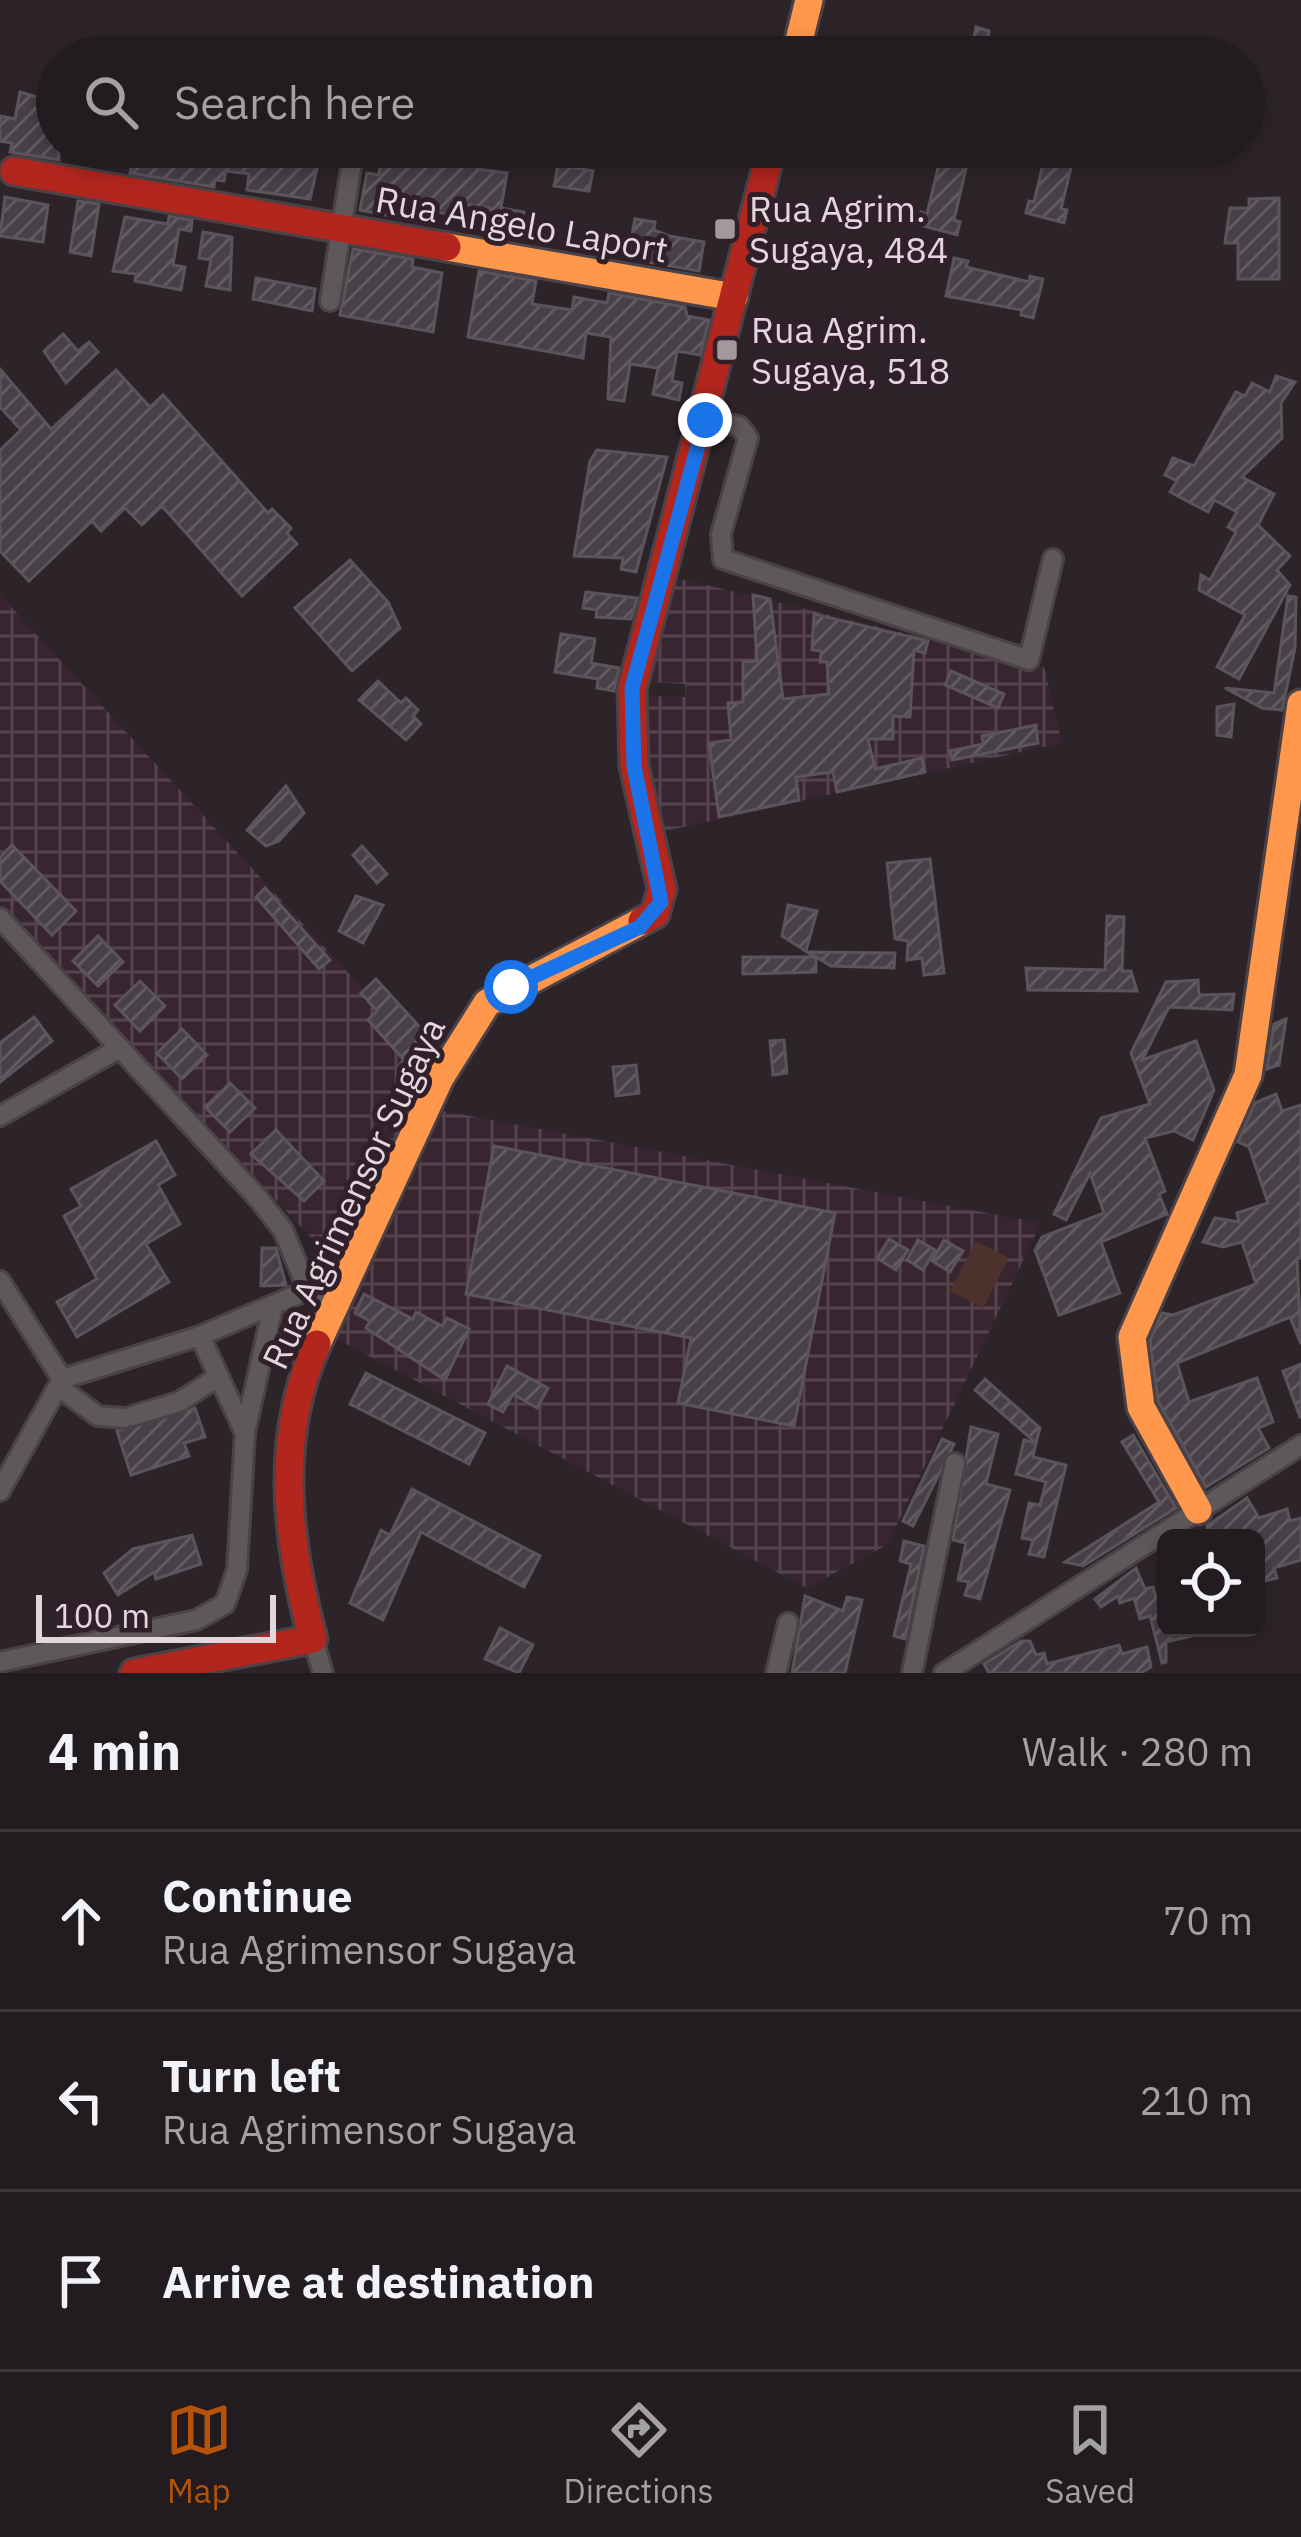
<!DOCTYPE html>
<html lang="en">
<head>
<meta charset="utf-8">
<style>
	:root { --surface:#221b1f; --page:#2a2428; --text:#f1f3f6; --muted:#a2a1a4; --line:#3f393d; --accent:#b45309 }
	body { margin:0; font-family:"IBM Plex Sans",sans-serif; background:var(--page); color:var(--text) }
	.controls { position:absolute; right:36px; bottom:36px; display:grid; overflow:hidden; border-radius:18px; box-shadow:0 6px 18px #0003 }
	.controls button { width:108px; height:108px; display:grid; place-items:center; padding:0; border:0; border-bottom:3px solid var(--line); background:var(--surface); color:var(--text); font:60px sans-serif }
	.scale { position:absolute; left:36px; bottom:30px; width:240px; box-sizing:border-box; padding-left:12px; border:6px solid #e2d7dc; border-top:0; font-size:33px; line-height:42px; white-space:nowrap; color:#e2d7dc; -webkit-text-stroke:9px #312029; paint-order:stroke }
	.stop { position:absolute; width:36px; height:36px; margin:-27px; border:9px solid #1a73e8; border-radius:50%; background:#fff }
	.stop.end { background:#1a73e8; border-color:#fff; box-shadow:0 3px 12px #0008 }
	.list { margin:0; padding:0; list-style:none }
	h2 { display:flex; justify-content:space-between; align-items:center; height:156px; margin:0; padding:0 48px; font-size:51px }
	h2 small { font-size:39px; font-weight:400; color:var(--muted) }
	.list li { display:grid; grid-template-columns:78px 1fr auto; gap:36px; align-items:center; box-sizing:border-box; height:180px; padding:0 48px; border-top:3px solid var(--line) }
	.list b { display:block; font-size:45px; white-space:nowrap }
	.list p { margin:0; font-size:39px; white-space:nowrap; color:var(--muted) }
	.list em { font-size:39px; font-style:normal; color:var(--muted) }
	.icon { flex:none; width:66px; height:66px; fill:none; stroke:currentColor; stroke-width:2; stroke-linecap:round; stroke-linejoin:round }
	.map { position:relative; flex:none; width:1301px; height:1673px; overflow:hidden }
	.search { position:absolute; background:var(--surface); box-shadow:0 6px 18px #0003; left:36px; right:36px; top:36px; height:132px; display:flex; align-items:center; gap:30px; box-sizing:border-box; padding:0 42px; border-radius:66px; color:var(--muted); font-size:45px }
	.sheet { height:696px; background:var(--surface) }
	nav { display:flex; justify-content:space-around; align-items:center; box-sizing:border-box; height:168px; border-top:3px solid var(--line); background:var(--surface); font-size:33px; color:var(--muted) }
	nav a { display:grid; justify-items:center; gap:6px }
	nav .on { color:var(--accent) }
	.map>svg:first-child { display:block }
	.industrial { fill:url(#industrial-grid) }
	.park { fill:#4c312c }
	.building { fill:url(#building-hatch); stroke:#5b545a; stroke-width:3 }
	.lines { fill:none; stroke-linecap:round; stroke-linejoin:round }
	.street-casing { stroke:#4a4246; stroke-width:24 }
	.slow-casing { stroke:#4a4246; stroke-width:33 }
	.jam-casing { stroke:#4a4246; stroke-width:33 }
	.street { stroke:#5f585b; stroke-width:18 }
	.slow { stroke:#ff974d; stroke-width:27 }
	.jam { stroke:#b3261e; stroke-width:27 }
	.route { stroke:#1a73e8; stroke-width:15 }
	.poi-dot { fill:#a3989d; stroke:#312029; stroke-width:4.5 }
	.labels { text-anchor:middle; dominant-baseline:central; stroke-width:10; stroke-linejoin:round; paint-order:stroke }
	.poi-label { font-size:36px; fill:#e2d7dc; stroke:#312029; text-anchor:start }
	.street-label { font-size:36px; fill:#e2d7dc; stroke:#312029 }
</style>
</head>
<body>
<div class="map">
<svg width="1301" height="1673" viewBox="0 0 1301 1673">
	<defs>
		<pattern id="industrial-grid" width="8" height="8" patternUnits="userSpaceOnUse" patternTransform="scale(3)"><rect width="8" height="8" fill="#392530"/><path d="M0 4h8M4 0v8" fill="none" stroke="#55444d"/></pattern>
		<pattern id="building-hatch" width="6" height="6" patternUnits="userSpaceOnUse" patternTransform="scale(3)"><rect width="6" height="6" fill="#484047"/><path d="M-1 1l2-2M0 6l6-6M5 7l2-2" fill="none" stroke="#625b61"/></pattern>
	</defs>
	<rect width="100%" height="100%" fill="#2d2429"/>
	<g class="industrial">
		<polygon points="677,578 1044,667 1062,743 661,832 643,712 647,696 685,697 685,684 651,682"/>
		<polygon points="0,595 435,1067 336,1264 0,905"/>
		<polygon points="444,1111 1041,1223 887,1545 807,1588 337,1339"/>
	</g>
	<polygon class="park" points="976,1241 1009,1258 983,1308 950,1291"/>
	<g class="building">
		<polygon points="976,27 989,31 988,37 1050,52 1049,57 970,57"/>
		<polygon points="20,92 57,103 59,160 10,152 12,143 0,141 0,116 15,119"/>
		<polygon points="99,147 193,147 192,155 227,160 229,147 322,147 310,199 247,190 249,174 226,171 224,181 215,180 214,187 130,173 133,160 98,154"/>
		<polygon points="382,147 463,151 462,158 478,161 477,169 507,173 501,208 524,212 520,237 485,235 490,208 454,203 452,215 437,212 435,225 360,210 367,173 379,175"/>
		<polygon points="943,147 971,147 954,220 960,222 957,235 919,225 921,212 927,214"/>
		<polygon points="1047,147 1076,147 1061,209 1067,210 1064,223 1026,213 1029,201 1034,202"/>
		<polygon points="558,165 593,171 589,191 554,186"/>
		<polygon points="5,197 48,205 43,242 0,236"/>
		<polygon points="1279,198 1279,279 1238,279 1238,243 1225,243 1230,208 1249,208 1249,199"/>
		<polygon points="78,201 99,204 91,256 70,252"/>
		<polygon points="169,216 192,220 191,231 179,229 173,265 185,267 181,290 135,281 136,274 113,271 125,217 168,224"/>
		<polygon points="635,219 655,222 654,230 669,236 704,242 699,271 648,262 649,254 629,251"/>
		<polygon points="203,232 232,237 230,290 206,286 211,260 199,258"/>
		<polygon points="353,249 413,259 412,267 442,273 433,332 340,315"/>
		<polygon points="954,258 968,261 966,267 1029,282 1030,276 1043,279 1033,318 1021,315 1022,310 946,296"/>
		<polygon points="479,271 536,281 532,304 572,310 574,297 607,303 609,293 685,307 687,316 709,320 700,355 677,351 672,381 682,383 679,400 653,394 658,368 630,364 624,401 608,399 611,337 586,333 583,358 468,337"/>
		<polygon points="256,278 315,289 312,311 253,299"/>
		<polygon points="63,334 78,351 89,342 98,352 66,383 44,351"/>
		<polygon points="0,369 51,429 116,370 150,407 163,395 268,513 272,509 291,528 287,533 297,544 242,596 162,506 142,525 125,508 101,531 92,521 29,581 0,551 0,450 21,430 0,407"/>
		<polygon points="1276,376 1295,382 1281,403 1282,438 1242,477 1274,494 1258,525 1290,556 1277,570 1290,585 1239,679 1217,667 1245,615 1199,590 1201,575 1210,580 1236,532 1228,527 1237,512 1214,500 1208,512 1170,492 1177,481 1165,475 1173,458 1194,466 1236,392 1245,396 1252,383 1270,392"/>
		<polygon points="597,450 667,457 636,572 621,569 623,558 574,556 590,461"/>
		<polygon points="350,560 388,602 400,628 352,671 295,608"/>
		<polygon points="586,592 637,598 631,619 596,617 597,610 583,608"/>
		<polygon points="753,595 770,599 783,699 829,694 827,662 820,662 821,651 812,650 814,614 928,641 925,653 914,650 910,717 893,716 893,739 868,739 875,769 922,758 925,772 837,792 833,772 796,777 799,800 719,817 709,743 731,740 728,703 743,702 743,662 757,661"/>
		<polygon points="1288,596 1296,597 1295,648 1282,710 1262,708 1225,688 1274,693"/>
		<polygon points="561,634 595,639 591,663 619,668 614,691 597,688 598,679 555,672"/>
		<polygon points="951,671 1004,694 998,708 945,685"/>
		<polygon points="378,681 401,703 406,698 418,710 413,716 421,724 406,740 359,700"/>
		<polygon points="1234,704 1231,737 1217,735 1217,707"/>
		<polygon points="1036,725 1038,743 952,760 950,751 983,744 982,736"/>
		<polygon points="286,786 304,813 279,841 266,846 247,830"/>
		<polygon points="12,845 76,911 52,935 0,881 0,857"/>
		<polygon points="362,846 387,874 377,883 353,855"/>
		<polygon points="930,859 944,973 924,975 922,958 907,960 908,941 895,939 887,863"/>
		<polygon points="265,888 330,960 319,969 256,897"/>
		<polygon points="356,896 383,905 363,943 339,931"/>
		<polygon points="788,905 817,911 806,951 782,936"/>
		<polygon points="1107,916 1124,917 1122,971 1131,971 1137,991 1028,990 1026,968 1105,970"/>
		<polygon points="98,936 123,962 98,986 73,961"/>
		<polygon points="807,952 895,953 894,968 831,966 816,957 816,972 743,974 743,957 815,957"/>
		<polygon points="376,979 438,1047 423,1061 427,1065 413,1093 407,1090 412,1080 399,1065 404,1060 368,1020 377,1011 361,993"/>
		<polygon points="1198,980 1199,995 1234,994 1232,1010 1169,1007 1142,1060 1196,1041 1214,1090 1193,1140 1174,1131 1145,1138 1165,1191 1159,1194 1167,1214 1101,1242 1120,1293 1059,1315 1035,1250 1042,1237 1104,1213 1090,1173 1066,1220 1054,1214 1101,1118 1150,1104 1131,1053 1166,982"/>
		<polygon points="140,981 165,1006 140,1031 115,1005"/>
		<polygon points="34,1017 52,1041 0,1082 0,1043"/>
		<polygon points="1286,1019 1279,1065 1267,1069 1274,1024"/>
		<polygon points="182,1029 207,1055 182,1079 157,1053"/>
		<polygon points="784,1040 787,1073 773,1075 770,1041"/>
		<polygon points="636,1065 639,1093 616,1096 613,1067"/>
		<polygon points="230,1083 255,1108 230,1132 205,1107"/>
		<polygon points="1276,1094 1282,1111 1301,1105 1301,1258 1297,1259 1301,1344 1290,1317 1177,1363 1189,1402 1257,1378 1273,1422 1258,1428 1269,1448 1206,1487 1158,1401 1150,1341 1162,1313 1173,1315 1256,1284 1242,1242 1223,1247 1203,1242 1215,1218 1239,1222 1237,1213 1268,1203 1249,1147 1238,1142 1255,1103"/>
		<polygon points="276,1130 324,1181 304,1201 251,1154"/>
		<polygon points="156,1141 175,1175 158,1185 180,1224 146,1244 169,1282 77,1337 57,1302 97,1279 64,1216 81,1206 71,1189"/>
		<polygon points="494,1146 835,1213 794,1426 678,1403 691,1338 466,1294"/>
		<polygon points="889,1239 908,1250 896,1270 877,1258"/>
		<polygon points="918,1240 935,1250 923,1270 907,1260"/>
		<polygon points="944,1240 963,1251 950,1272 932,1261"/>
		<polygon points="262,1248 276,1248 286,1285 261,1286"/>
		<polygon points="364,1294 413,1319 416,1312 442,1326 447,1318 469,1329 445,1380 366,1328 370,1321 355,1313"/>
		<polygon points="1301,1364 1301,1417 1300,1417 1283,1371"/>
		<polygon points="507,1366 548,1388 537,1408 513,1394 503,1412 488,1404"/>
		<polygon points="366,1373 485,1433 469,1464 350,1404"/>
		<polygon points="985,1379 1040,1428 1036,1443 975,1390"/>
		<polygon points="195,1408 205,1437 184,1443 189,1456 131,1475 117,1431"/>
		<polygon points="971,1427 998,1434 986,1484 1010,1490 980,1599 965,1595 969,1582 958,1580 966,1543 953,1540"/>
		<polygon points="1133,1435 1176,1508 1083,1566 1065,1562 1159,1502 1122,1442"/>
		<polygon points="942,1439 954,1444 913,1526 903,1521"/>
		<polygon points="1024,1440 1036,1443 1033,1457 1066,1465 1044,1557 1029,1554 1033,1540 1022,1538 1029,1503 1040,1505 1046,1482 1016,1474"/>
		<polygon points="412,1489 540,1556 524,1587 421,1532 383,1620 350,1603 381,1530 390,1535"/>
		<polygon points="1247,1498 1259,1518 1287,1509 1290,1521 1301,1518 1301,1560 1274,1568 1277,1578 1256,1583 1256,1538 1209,1538 1207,1526"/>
		<polygon points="192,1535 201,1564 156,1579 154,1572 118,1595 104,1573 133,1549"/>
		<polygon points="904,1541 924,1546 905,1639 894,1636 911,1564 900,1561"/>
		<polygon points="1136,1568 1145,1589 1153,1587 1156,1598 1166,1596 1166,1628 1204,1628 1204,1633 1166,1642 1166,1662 1162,1663 1150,1616 1140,1619 1134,1598 1120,1603 1118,1596 1101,1607 1095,1599"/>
		<polygon points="805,1596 843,1611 847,1597 862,1600 845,1673 792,1673"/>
		<polygon points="500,1628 533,1645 519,1673 485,1659"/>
		<polygon points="1021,1641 1030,1641 1036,1655 1044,1653 1047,1664 1119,1645 1122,1654 1147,1647 1151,1667 1141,1673 989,1673 984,1664"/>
	</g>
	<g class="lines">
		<g class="street-casing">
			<g id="street">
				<polyline points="330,301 354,148"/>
				<polyline points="705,420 739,426 748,438 721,534 723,559 1029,660 1053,559"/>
				<polyline points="0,918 257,1197 283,1230 308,1290"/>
				<polyline points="0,1116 120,1048"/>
				<polyline points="0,1281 62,1379 200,1336 308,1290 318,1295"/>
				<polyline points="200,1336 245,1433"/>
				<polyline points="60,1388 98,1416 124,1418"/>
				<polyline points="132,1416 179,1402 218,1377"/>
				<polyline points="0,1491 62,1379"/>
				<polyline points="313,1639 323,1673"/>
				<polyline points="0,1662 196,1620 225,1604 237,1570 245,1433 273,1306"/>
				<polyline points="776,1673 788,1623"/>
				<polyline points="912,1673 955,1463"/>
				<polyline points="944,1673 1301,1445"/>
			</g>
		</g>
		<g class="slow-casing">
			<g id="slow">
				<polyline points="795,57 809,0"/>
				<polyline points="447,247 734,297"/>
				<polyline points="317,1344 440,1078 487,1003 642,921"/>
				<polyline points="1198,1510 1141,1407 1132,1337 1248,1075 1301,704"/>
			</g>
		</g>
		<g class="jam-casing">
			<g id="jam">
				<polyline points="14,171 447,247"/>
				<polyline points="642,921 655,914 662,889 634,766 632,689 772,147"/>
				<path d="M134 1673 313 1639C287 1542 274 1438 317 1344"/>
			</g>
		</g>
		<use href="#street" class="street"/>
		<use href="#slow" class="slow"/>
		<use href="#jam" class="jam"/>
	</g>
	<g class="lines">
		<polyline class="route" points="511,987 640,927 661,902 634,766 632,688 705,420"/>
	</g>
	<g class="poi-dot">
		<rect x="713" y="217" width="24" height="24" rx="6"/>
		<rect x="715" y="338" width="24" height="24" rx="6"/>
	</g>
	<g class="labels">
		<g class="poi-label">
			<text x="749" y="208">Rua Agrim.<tspan x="749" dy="41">Sugaya, 484</tspan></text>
			<text x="751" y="329">Rua Agrim.<tspan x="751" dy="41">Sugaya, 518</tspan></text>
		</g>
		<g class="street-label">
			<text transform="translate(522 224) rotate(10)">Rua Angelo Laport</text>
			<text transform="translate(353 1193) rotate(-65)">Rua Agrimensor Sugaya</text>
		</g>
	</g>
</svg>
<div class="controls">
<button><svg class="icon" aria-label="locate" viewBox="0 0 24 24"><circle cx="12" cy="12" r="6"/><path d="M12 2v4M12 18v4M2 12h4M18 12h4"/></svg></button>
</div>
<div class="scale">100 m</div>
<div class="stop" style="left:511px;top:987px"></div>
<div class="stop end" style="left:705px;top:420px"></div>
<div class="search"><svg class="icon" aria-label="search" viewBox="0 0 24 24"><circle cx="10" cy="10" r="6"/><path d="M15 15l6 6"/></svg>Search here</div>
</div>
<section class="sheet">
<h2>4 min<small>Walk · 280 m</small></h2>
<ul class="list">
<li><svg class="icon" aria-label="ahead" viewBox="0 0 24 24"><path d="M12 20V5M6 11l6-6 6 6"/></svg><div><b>Continue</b><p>Rua Agrimensor Sugaya</p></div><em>70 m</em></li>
<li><svg class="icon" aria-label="left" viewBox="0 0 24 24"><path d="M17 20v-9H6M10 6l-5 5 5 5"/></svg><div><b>Turn left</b><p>Rua Agrimensor Sugaya</p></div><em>210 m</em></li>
<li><svg class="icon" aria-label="arrive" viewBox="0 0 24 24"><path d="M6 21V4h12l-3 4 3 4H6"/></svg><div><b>Arrive at destination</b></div></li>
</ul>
</section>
<nav>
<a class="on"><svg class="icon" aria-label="map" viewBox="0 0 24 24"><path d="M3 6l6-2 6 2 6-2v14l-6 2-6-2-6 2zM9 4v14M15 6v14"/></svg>Map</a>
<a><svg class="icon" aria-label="directions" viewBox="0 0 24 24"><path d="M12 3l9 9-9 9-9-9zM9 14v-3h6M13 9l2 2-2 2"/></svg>Directions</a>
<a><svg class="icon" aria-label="saved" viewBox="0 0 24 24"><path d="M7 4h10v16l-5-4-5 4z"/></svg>Saved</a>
</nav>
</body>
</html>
